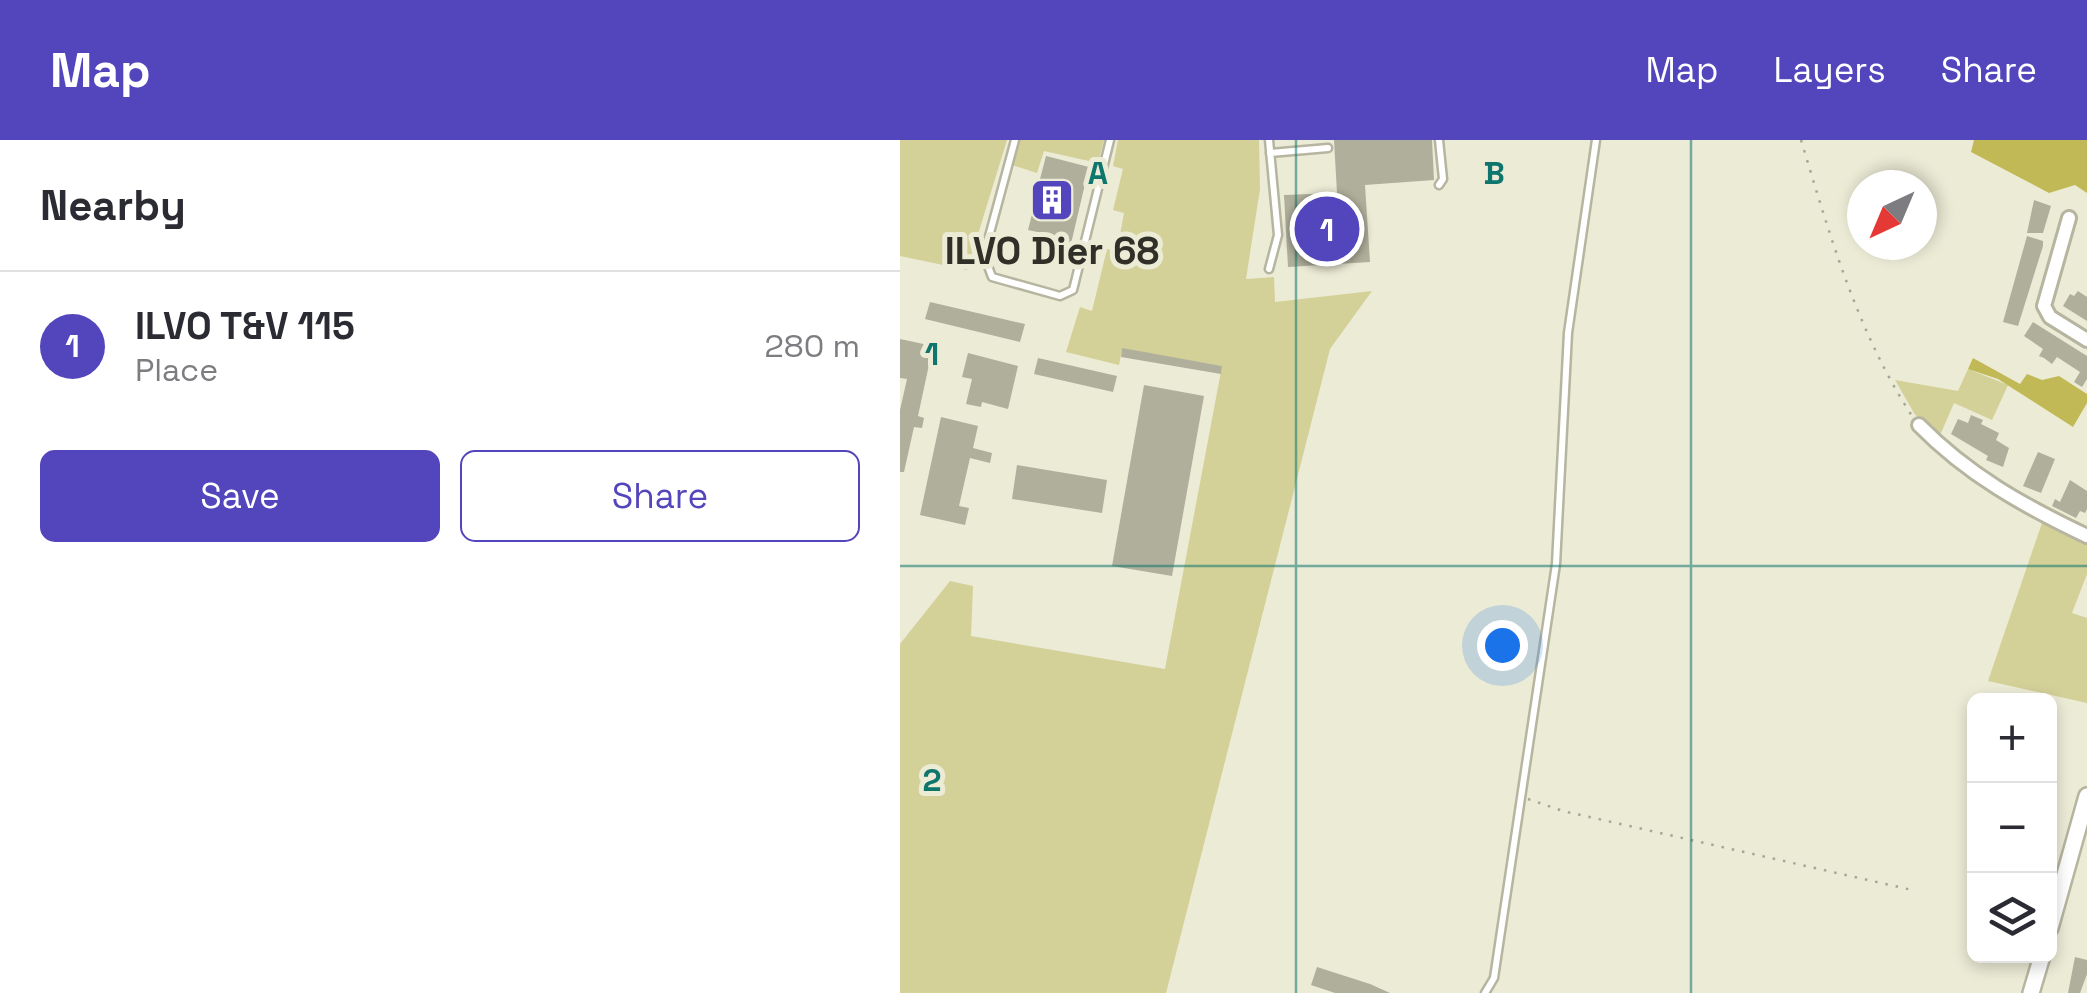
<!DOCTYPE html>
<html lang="en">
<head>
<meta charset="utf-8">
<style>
	:root { --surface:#fff; --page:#f2f2f3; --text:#2b2b33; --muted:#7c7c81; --line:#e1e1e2; --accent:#5345bc }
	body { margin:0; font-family:"Space Grotesk",sans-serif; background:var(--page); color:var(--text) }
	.controls { position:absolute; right:30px; bottom:30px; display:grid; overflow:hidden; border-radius:15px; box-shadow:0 5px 15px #0003 }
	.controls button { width:90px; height:90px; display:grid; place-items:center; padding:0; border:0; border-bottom:2px solid var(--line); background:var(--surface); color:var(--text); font:50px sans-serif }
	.compass { position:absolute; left:947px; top:30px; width:90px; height:90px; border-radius:50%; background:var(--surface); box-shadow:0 5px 15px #0003; rotate:224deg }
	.you { position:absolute; left:602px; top:505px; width:35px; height:35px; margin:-25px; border:8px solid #fff; border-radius:50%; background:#1a73e8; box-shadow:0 0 0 15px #1a73e833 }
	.badge { display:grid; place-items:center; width:65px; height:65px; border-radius:50%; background:var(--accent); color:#fff; font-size:32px; font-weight:700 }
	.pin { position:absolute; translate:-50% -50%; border:5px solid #fff; box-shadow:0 2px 10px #0006 }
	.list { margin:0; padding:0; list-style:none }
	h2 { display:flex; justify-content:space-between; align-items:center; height:130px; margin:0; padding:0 40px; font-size:42px }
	h2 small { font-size:32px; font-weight:400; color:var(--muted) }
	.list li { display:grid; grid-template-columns:65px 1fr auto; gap:30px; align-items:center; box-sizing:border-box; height:150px; padding:0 40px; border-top:2px solid var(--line) }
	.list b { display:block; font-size:38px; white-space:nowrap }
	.list p { margin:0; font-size:32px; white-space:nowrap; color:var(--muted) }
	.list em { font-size:32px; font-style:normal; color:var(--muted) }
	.actions { display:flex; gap:20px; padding:30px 40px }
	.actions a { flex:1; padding:22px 0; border:2px solid var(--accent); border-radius:15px; text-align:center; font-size:35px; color:var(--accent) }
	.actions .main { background:var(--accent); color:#fff }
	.icon { flex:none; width:55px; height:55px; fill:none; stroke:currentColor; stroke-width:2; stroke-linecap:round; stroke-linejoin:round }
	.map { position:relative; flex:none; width:1187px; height:853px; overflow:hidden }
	header { display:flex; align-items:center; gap:60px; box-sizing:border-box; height:140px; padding:0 50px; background:var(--accent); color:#fff }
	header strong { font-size:48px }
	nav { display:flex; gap:55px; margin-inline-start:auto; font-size:35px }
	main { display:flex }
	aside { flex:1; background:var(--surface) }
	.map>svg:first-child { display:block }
	.green { fill:#d3d098 }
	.forest { fill:#c0b955 }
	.building { fill:#b0af9b }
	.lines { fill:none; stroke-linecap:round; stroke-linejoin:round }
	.service-casing { stroke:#b6b5a0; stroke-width:11 }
	.minor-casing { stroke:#b6b5a0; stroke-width:18 }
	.tertiary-casing { stroke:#b6b5a0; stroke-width:20 }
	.path { stroke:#a6a696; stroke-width:2.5; stroke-dasharray:2.5 8; stroke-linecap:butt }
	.service { stroke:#fff; stroke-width:6 }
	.minor { stroke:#fff; stroke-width:12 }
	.tertiary { stroke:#fff; stroke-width:15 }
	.grid { fill:none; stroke:#0f766e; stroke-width:2.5; stroke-opacity:0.55 }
	.labels { text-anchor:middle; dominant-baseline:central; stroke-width:10; stroke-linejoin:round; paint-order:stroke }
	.poi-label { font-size:38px; font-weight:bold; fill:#303028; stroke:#ecebd6 }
	.grid-label { font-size:32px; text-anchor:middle; font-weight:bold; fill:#0f766e; stroke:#ecebd6; stroke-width:10; stroke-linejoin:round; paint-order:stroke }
</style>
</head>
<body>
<header>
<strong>Map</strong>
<nav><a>Map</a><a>Layers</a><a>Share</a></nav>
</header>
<main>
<aside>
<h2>Nearby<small></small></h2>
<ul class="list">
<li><span class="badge">1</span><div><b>ILVO T&amp;V 115</b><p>Place</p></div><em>280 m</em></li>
</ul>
<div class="actions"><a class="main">Save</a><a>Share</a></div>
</aside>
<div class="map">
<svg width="1187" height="853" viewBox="0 0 1187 853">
	<rect width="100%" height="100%" fill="#ecebd6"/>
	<g class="green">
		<polygon points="0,0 107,0 67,130 0,116"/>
		<polygon points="119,0 204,0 198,23 144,11 137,33 112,25"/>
		<polygon points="218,0 359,0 360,49 346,139 374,137 375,162 472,151 430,209 266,853 0,853 0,504 50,441 73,446 71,496 265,529 322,226 222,209 219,225 166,212 180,167 192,171 207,109 217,111 224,73 213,70 223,29 213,26"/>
		<polygon points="1068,229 1108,245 1092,280 1054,263 1038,300 1014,273 995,240 1058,251"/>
		<polygon points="1143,380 1187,402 1187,434 1172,473 1187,478 1187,563 1088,541"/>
	</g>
	<g class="forest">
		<polygon points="1074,0 1187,0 1187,53 1175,45 1149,53 1071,12"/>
		<polygon points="1073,218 1120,244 1127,234 1142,240 1159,236 1187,254 1187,263 1173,287 1098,239 1068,229"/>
	</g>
	<g class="building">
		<polygon points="434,0 532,0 534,40 465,45 470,122 388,127 384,55 437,53"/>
		<polygon points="146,16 189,27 170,108 140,100 142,93 128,90 137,55 140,56 144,40 140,39"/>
		<polygon points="1134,60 1151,66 1143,93 1127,93"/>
		<polygon points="1127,96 1143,101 1143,106 1118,186 1103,182"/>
		<polygon points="1178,151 1187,157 1187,181 1163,166 1170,154 1174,156"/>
		<polygon points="30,162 125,184 120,202 25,179"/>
		<polygon points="1133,182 1187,216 1187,239 1182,247 1174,242 1180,232 1157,217 1152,224 1144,218 1139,216 1143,209 1124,196"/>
		<polygon points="0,199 33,206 18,276 24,278 22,288 14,287 4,332 0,332 0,270 7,239 0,238"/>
		<polygon points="222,208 322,226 321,234 221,217"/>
		<polygon points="68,213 118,226 108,269 82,262 81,267 66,264 72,239 62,237"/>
		<polygon points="138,218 217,236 213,252 134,234"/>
		<polygon points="244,245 304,256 272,436 212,426"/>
		<polygon points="1071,275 1083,280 1081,284 1099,293 1096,300 1109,308 1103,327 1086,320 1088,316 1051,294 1058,279 1068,283"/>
		<polygon points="41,277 78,286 73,308 92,313 90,323 70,318 59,366 69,368 65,385 20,375"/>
		<polygon points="1138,312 1155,319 1141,353 1123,346"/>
		<polygon points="117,325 207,340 202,373 112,359"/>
		<polygon points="1170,340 1187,351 1187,369 1185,373 1180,371 1176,378 1152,366 1155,359 1160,362"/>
		<polygon points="1175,817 1187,820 1187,834 1180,853 1168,853"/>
		<polygon points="417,827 470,844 490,853 435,853 411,845"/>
	</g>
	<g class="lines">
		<g class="service-casing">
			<g id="service">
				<polyline points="115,0 84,115 92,137 160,156 173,150 210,0"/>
				<polyline points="370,13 428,8"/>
				<polyline points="539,45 543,39 539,0"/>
				<polyline points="369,129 378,95 369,0"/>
				<polyline points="585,853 594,838 656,424 668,193 696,0"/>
			</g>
		</g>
		<g class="minor-casing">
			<g id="minor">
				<polyline points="1169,78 1144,166 1150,177 1187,200"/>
				<path d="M1019 285C1068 335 1124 366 1187 396"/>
			</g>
		</g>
		<g class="tertiary-casing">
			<g id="tertiary">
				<polyline points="1150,788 1187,656"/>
				<polyline points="1131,853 1142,816"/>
			</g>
		</g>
		<g class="path">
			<path d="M901 0C930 96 957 191 1012 276"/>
			<polyline points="628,659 663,671 1012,750"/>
		</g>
		<use href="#service" class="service"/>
		<use href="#minor" class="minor"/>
		<use href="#tertiary" class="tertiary"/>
	</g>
	<path class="grid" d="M396 0V853M791 0V853M0 426H1187"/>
	<defs>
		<g id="building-square" transform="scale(2.25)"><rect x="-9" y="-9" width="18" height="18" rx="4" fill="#5345bc" stroke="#ecebd6"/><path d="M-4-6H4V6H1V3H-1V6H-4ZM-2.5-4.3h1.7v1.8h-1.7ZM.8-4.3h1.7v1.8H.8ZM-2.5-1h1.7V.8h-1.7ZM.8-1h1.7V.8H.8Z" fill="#fff"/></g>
	</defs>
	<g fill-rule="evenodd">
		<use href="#building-square" x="152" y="60"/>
	</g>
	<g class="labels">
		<g class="poi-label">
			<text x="152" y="111">ILVO Dier 68</text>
		</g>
	</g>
	<g class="grid-label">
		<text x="198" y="44">A</text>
		<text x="594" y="44">B</text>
		<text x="32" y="225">1</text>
		<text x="32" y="651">2</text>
	</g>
</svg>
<div class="controls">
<button>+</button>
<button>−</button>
<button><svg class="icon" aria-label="layers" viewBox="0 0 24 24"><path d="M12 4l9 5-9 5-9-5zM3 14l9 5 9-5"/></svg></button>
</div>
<svg class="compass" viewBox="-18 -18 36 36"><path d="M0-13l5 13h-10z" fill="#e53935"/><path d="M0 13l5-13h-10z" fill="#7c7c81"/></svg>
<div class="you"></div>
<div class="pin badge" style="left:427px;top:89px">1</div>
</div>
</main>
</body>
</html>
